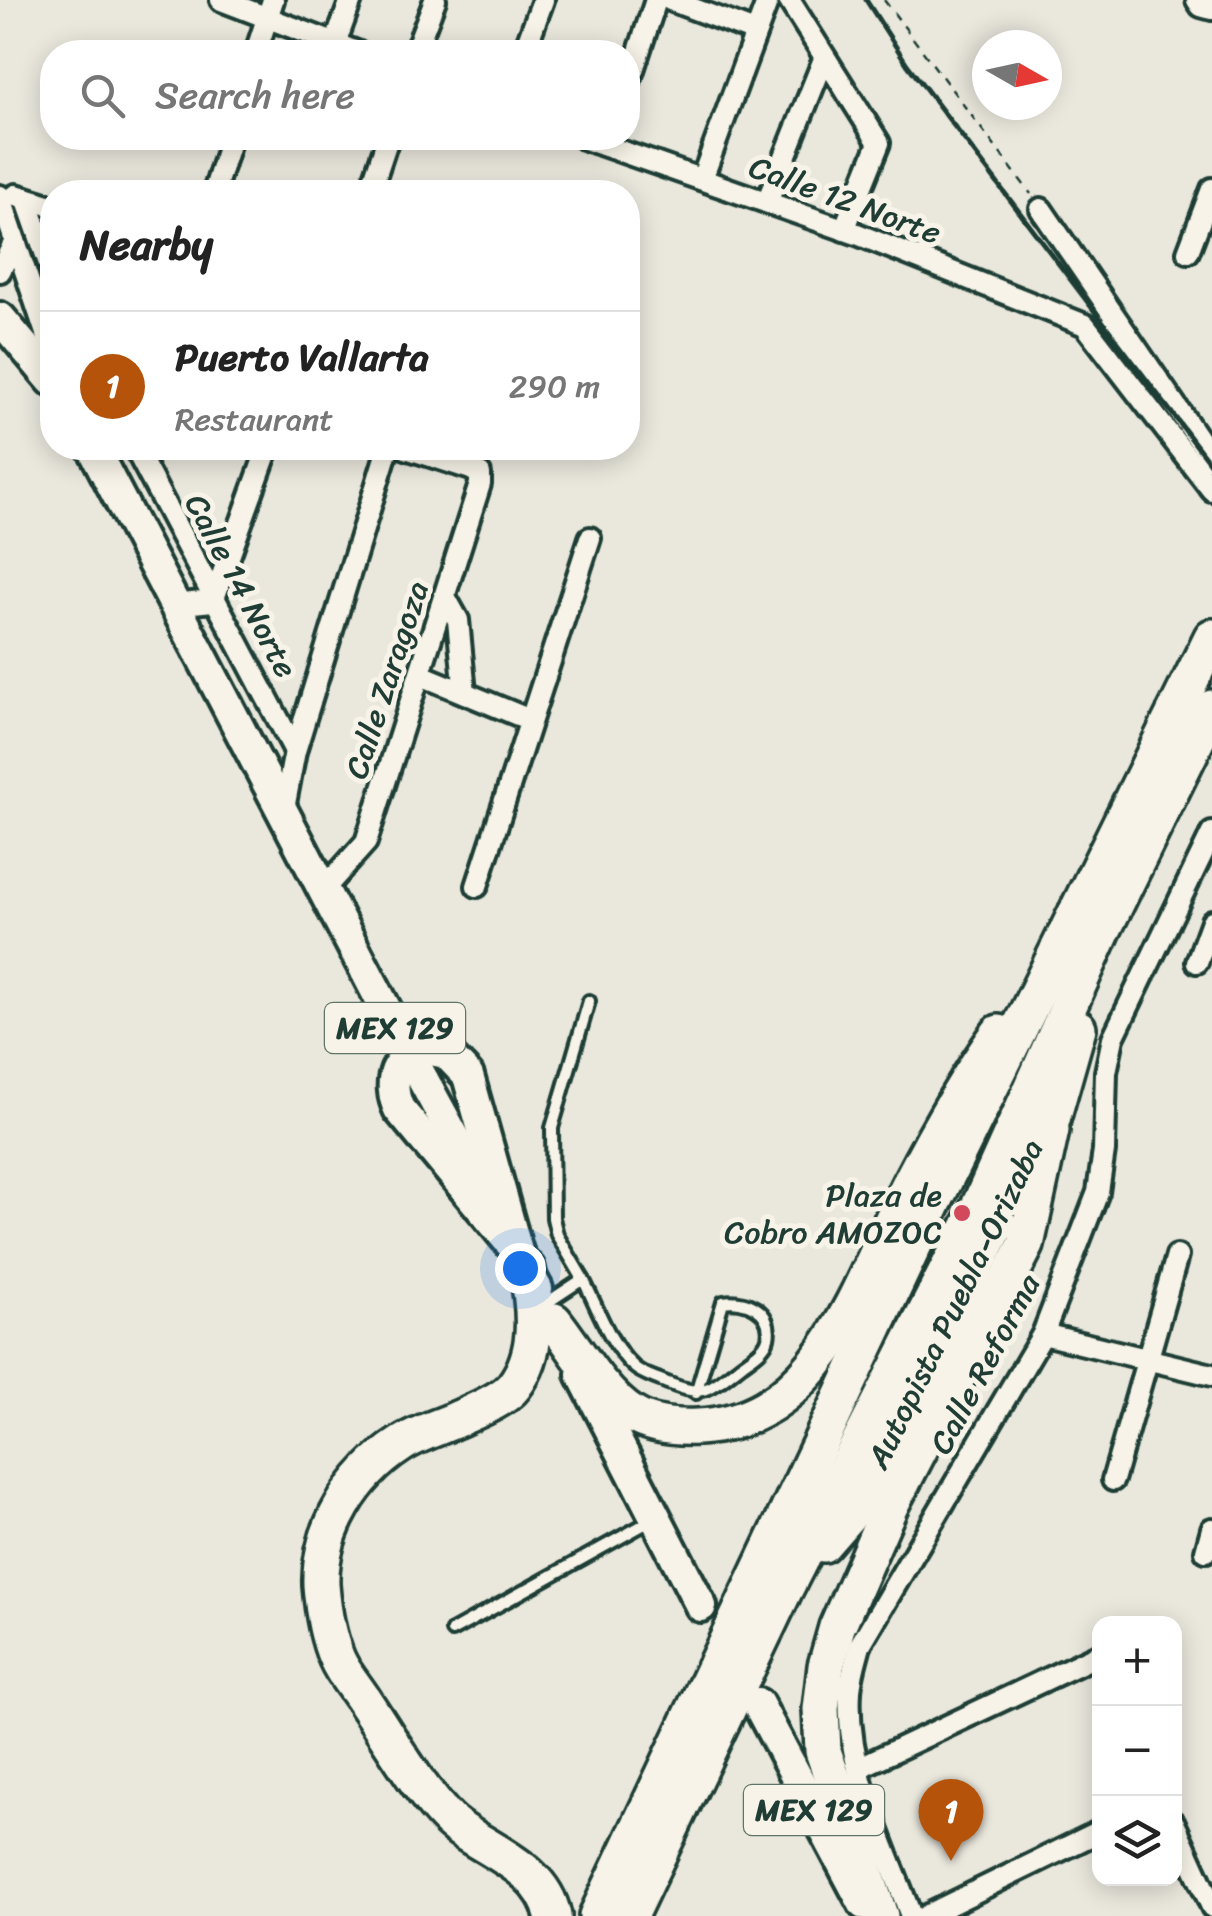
<!DOCTYPE html>
<html lang="en">
<head>
<meta charset="utf-8">
<style>
	:root { --surface:#fff; --page:#f2f2f2; --text:#222; --muted:#767676; --line:#e0e0e0; --accent:#b45309 }
	body { margin:0; font-family:Sriracha,sans-serif; background:var(--page); color:var(--text) }
	.controls { position:absolute; right:30px; bottom:30px; display:grid; overflow:hidden; border-radius:20px; box-shadow:0 5px 25px #0003 }
	.controls button { width:90px; height:90px; display:grid; place-items:center; padding:0; border:0; border-bottom:2px solid var(--line); background:var(--surface); color:var(--text); font:50px sans-serif }
	.compass { position:absolute; left:972px; top:30px; width:90px; height:90px; border-radius:50%; background:var(--surface); box-shadow:0 5px 25px #0003; rotate:99deg }
	.you { position:absolute; left:520px; top:1268px; width:35px; height:35px; margin:-25px; border:8px solid #fff; border-radius:50%; background:#1a73e8; box-shadow:0 0 0 15px #1a73e833 }
	.badge { display:grid; place-items:center; width:65px; height:65px; border-radius:50%; background:var(--accent); color:#fff; font-size:32px; font-weight:700 }
	.pin { position:absolute; translate:-50% -82px; filter:drop-shadow(0 2px 5px #0008) }
	.pin::after { content:''; position:absolute; top:52px; width:35px; height:30px; background:inherit; clip-path:polygon(0 0,100% 0,50% 100%) }
	.list { margin:0; padding:0; list-style:none }
	h2 { display:flex; justify-content:space-between; align-items:center; height:130px; margin:0; padding:0 40px; font-size:42px }
	h2 small { font-size:32px; font-weight:400; color:var(--muted) }
	.list li { display:grid; grid-template-columns:65px 1fr auto; gap:30px; align-items:center; box-sizing:border-box; height:150px; padding:0 40px; border-top:2px solid var(--line) }
	.list b { display:block; font-size:38px; white-space:nowrap }
	.list p { margin:0; font-size:32px; white-space:nowrap; color:var(--muted) }
	.list em { font-size:32px; font-style:normal; color:var(--muted) }
	.icon { flex:none; width:55px; height:55px; fill:none; stroke:currentColor; stroke-width:2; stroke-linecap:round; stroke-linejoin:round }
	.map { position:relative; flex:none; width:1212px; height:1916px; overflow:hidden }
	.search { position:absolute; background:var(--surface); box-shadow:0 5px 25px #0003; left:40px; top:40px; width:600px; height:110px; display:flex; align-items:center; gap:25px; box-sizing:border-box; padding:0 35px; border-radius:40px; color:var(--muted); font-size:38px }
	.panel { position:absolute; background:var(--surface); box-shadow:0 5px 25px #0003; left:40px; top:180px; width:600px; height:280px; border-radius:40px }
	.map>svg:first-child { display:block }
	.lines { fill:none; stroke-linecap:round; stroke-linejoin:round }
	.service-casing { stroke:#1f3d34; stroke-width:18 }
	.minor-casing { stroke:#1f3d34; stroke-width:28 }
	.primary-casing { stroke:#1f3d34; stroke-width:38 }
	.motorway-casing { stroke:#1f3d34; stroke-width:42 }
	.path { stroke:#1f3d34; stroke-width:2.5; stroke-dasharray:8 8; stroke-linecap:butt }
	.service { stroke:#f7f3e8; stroke-width:10 }
	.minor { stroke:#f7f3e8; stroke-width:20 }
	.primary { stroke:#f7f3e8; stroke-width:30 }
	.motorway { stroke:#f7f3e8; stroke-width:35 }
	.rail { stroke:#1f3d34; stroke-width:5 }
	.poi-dot { fill:#d1495b; stroke:#f7f3e8; stroke-width:4 }
	.labels { text-anchor:middle; dominant-baseline:central; stroke-width:10; stroke-linejoin:round; paint-order:stroke }
	.shield { fill:#f7f3e8; stroke:#60746a; stroke-width:2.5 }
	.shield-label { font-size:30px; font-weight:bold; fill:#1f3d34 }
	.street-label { font-size:32px; fill:#1f3d34; stroke:#f7f3e8 }
	.poi-label { font-size:32px; fill:#1f3d34; stroke:#f7f3e8; text-anchor:end }
</style>
</head>
<body>
<div class="map">
<svg width="1212" height="1916" viewBox="0 0 1212 1916">
	<rect width="100%" height="100%" fill="#eae8dd"/>
	<filter id="ink" filterUnits="userSpaceOnUse"><feTurbulence type="fractalNoise" baseFrequency=".01" numOctaves="2"/><feDisplacementMap in="SourceGraphic" scale="20" xChannelSelector="R" yChannelSelector="G"/><feConvolveMatrix kernelMatrix="1 2 1 2 8 2 1 2 1" color-interpolation-filters="sRGB"/></filter>
	<g filter="url(#ink)">
		<g class="lines">
			<g class="service-casing">
				<g id="service">
					<polyline points="583,1279 557,1235 553,1218 552,1128 589,1001"/>
					<path d="M545 1304 583 1279C597 1306 610 1345 633 1366 640 1373 650 1376 660 1380 704 1398 705 1393 741 1365 750 1358 765 1350 768 1338 774 1310 744 1298 723 1302L696 1393"/>
					<polyline points="452,1631 652,1520"/>
				</g>
			</g>
			<g class="minor-casing">
				<g id="minor">
					<polyline points="221,0 357,52"/>
					<polyline points="670,0 755,32"/>
					<polyline points="789,0 879,143 844,230"/>
					<polyline points="1197,0 1201,6 1212,9"/>
					<polyline points="335,44 351,0"/>
					<polyline points="256,52 273,0"/>
					<polyline points="415,52 435,0"/>
					<polyline points="524,52 543,0"/>
					<polyline points="628,85 656,0"/>
					<polyline points="583,138 857,234 1085,325 1212,490"/>
					<polyline points="702,179 768,0"/>
					<polyline points="214,192 231,138"/>
					<polyline points="370,192 388,138"/>
					<polyline points="16,195 52,206"/>
					<polyline points="0,196 52,351"/>
					<polyline points="26,198 52,272"/>
					<polyline points="767,202 824,59"/>
					<polyline points="1041,209 1212,459"/>
					<polyline points="1188,252 1212,189"/>
					<polyline points="0,271 15,241"/>
					<polyline points="135,448 295,751"/>
					<polyline points="445,597 458,620 465,693"/>
					<polyline points="172,605 213,601 268,448"/>
					<polyline points="421,675 530,720"/>
					<polyline points="283,814 295,751 388,448"/>
					<polyline points="477,886 590,538"/>
					<polyline points="323,890 366,842 480,484 480,474 471,469 406,448"/>
					<polyline points="1197,962 1212,921"/>
					<polyline points="1043,1334 1212,1375"/>
					<polyline points="1113,1480 1177,1256"/>
					<polyline points="1206,1551 1212,1529"/>
					<polyline points="858,1768 1100,1654"/>
					<polyline points="1174,1823 1212,1907"/>
					<path d="M911 1916C885 1845 845 1768 850 1691 851 1676 856 1660 860 1645L1043 1334 1098 1192 1104 1151 1106 1072 1113 1038 1212 833"/>
					<polyline points="926,1916 1100,1831"/>
				</g>
			</g>
			<g class="primary-casing">
				<g id="primary">
					<polyline points="0,318 52,380"/>
					<polyline points="93,448 409,1054 537,1289"/>
					<path d="M427 1049 446 1053 468 1076 517 1251 399 1109C387 1084 395 1052 427 1049Z"/>
					<polyline points="582,1374 701,1606"/>
					<polyline points="758,1704 864,1904"/>
				</g>
			</g>
			<g class="motorway-casing">
				<g id="motorway">
					<polyline points="1043,1151 1078,1028"/>
					<path d="M527 1269C535 1308 540 1352 514 1386 503 1401 472 1412 455 1420 437 1428 416 1434 400 1445 354 1475 319 1529 321 1585 323 1610 327 1636 337 1659 344 1675 357 1689 366 1704 388 1736 427 1804 456 1826 491 1853 543 1868 553 1916"/>
					<path d="M554 1321C577 1350 600 1393 632 1414 651 1426 676 1428 698 1427 825 1421 862 1276 910 1183 937 1131 965 1081 999 1033"/>
					<polyline points="823,1544 857,1505 998,1222"/>
					<polyline points="597,1916 934,1202 1212,637"/>
					<polyline points="629,1916 785,1589 973,1220 1103,930 1212,708"/>
					<polyline points="880,1916 823,1751 821,1709 826,1666 837,1627 890,1506 1026,1245 1051,1130"/>
				</g>
			</g>
			<polyline class="path" points="884,0 1031,194"/>
			<use href="#service" class="service"/>
			<use href="#minor" class="minor"/>
			<use href="#primary" class="primary"/>
			<use href="#motorway" class="motorway"/>
			<polyline class="rail" points="866,0 907,64 1212,466"/>
		</g>
	</g>
	<circle class="poi-dot" cx="962" cy="1213" r="10"/>
	<g class="labels">
		<g class="shield">
			<rect x="325" y="1003" width="140" height="50" rx="8"/>
			<rect x="744" y="1785" width="140" height="50" rx="8"/>
		</g>
		<g class="shield-label">
			<text x="395" y="1028">MEX 129</text>
			<text x="814" y="1810">MEX 129</text>
		</g>
		<g class="street-label">
			<text transform="translate(845 200) rotate(20)">Calle 12 Norte</text>
			<text transform="translate(241 586) rotate(62)">Calle 14 Norte</text>
			<text transform="translate(387 680) rotate(-72)">Calle Zaragoza</text>
			<text transform="translate(955 1304) rotate(-64)">Autopista Puebla-Orizaba</text>
			<text transform="translate(985 1364) rotate(-62)">Calle Reforma</text>
		</g>
		<g class="poi-label">
			<text x="942" y="1195">Plaza de<tspan x="942" dy="37">Cobro AMOZOC</tspan></text>
		</g>
	</g>
</svg>
<div class="controls">
<button>+</button>
<button>−</button>
<button><svg class="icon" aria-label="layers" viewBox="0 0 24 24"><path d="M12 4l9 5-9 5-9-5zM3 14l9 5 9-5"/></svg></button>
</div>
<svg class="compass" viewBox="-18 -18 36 36"><path d="M0-13l5 13h-10z" fill="#e53935"/><path d="M0 13l5-13h-10z" fill="#767676"/></svg>
<div class="you"></div>
<div class="pin badge" style="left:951px;top:1861px">1</div>
<div class="search"><svg class="icon" aria-label="search" viewBox="0 0 24 24"><circle cx="10" cy="10" r="6"/><path d="M15 15l6 6"/></svg>Search here</div>
<section class="panel">
<h2>Nearby<small></small></h2>
<ul class="list">
<li><span class="badge">1</span><div><b>Puerto Vallarta</b><p>Restaurant</p></div><em>290 m</em></li>
</ul>
</section>
</div>
</body>
</html>
